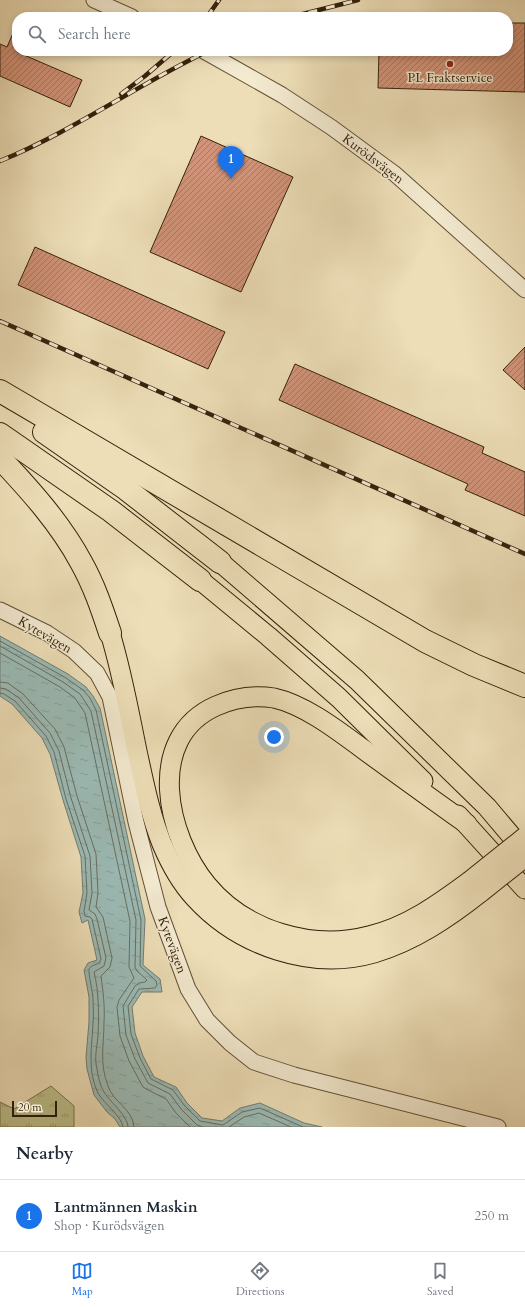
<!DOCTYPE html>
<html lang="en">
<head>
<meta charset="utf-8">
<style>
	:root { --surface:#fff; --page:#f2f2f3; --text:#1f2937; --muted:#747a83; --line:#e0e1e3; --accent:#1a73e8 }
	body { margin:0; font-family:Cardo,serif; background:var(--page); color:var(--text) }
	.scale { position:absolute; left:12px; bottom:10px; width:45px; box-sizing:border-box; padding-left:4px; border:2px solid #34210c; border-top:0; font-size:11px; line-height:14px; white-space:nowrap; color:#34210c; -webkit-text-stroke:3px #f3ead0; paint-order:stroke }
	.you { position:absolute; left:274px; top:737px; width:14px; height:14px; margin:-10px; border:3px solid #fff; border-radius:50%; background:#1a73e8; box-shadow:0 0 0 6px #1a73e833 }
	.badge { display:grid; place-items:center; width:26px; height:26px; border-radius:50%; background:var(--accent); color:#fff; font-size:13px; font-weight:700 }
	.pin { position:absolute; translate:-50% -33px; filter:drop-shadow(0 1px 2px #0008) }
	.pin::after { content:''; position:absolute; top:21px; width:14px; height:12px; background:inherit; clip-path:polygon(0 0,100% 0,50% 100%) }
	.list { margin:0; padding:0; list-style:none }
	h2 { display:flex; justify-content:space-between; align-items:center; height:52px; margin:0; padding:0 16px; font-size:17px }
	h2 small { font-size:13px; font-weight:400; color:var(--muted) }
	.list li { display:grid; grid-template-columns:26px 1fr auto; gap:12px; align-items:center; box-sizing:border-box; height:72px; padding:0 16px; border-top:1px solid var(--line) }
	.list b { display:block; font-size:15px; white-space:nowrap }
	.list p { margin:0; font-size:13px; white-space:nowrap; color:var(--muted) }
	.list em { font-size:13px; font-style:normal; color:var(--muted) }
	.icon { flex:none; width:22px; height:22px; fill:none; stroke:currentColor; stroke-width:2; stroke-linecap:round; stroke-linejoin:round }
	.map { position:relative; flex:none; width:525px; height:1127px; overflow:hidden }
	.search { position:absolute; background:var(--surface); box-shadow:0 2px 6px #0003; left:12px; right:12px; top:12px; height:44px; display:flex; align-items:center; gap:10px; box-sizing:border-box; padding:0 14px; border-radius:16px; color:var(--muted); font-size:15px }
	.sheet { height:124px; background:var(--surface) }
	nav { display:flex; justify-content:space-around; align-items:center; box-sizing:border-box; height:56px; border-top:1px solid var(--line); background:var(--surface); font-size:11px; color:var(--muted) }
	nav a { display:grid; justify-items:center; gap:2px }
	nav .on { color:var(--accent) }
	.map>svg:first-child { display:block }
	.grass { fill:url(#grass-tufts); stroke:#78704c }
	.water { fill:url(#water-ripples); stroke:#727d72 }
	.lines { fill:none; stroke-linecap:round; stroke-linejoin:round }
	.shore { stroke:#686e61; stroke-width:1 }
	.building { fill:url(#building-hatch); stroke:#34210c }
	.minor-casing { stroke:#625037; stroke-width:17 }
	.major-casing { stroke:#34210c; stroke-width:21 }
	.highway-casing { stroke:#34210c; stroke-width:24 }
	.minor { stroke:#f3ead0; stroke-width:15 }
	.major { stroke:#eddeb7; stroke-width:19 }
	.highway { stroke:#eddeb7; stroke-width:22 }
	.rail-casing { stroke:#34210c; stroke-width:4.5 }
	.rail { stroke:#f3ead0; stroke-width:3; stroke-dasharray:9; stroke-linecap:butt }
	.major-bridge-casing { stroke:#34210c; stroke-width:21; stroke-linecap:butt }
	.major-bridge { stroke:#eddeb7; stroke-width:19 }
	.poi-dot { fill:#8f2418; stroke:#f3ead0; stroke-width:1.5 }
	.labels { text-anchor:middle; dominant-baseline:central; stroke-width:3; stroke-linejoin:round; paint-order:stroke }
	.poi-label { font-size:13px; fill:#34210c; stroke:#f3ead0 }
	.street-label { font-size:13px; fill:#34210c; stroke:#f3ead0 }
</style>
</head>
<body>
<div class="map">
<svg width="525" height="1127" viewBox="0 0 525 1127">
	<defs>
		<pattern id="grass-tufts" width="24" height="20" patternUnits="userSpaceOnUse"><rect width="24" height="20" fill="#bdc08b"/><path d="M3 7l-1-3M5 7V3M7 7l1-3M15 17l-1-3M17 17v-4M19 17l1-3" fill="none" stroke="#9a9c70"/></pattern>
		<pattern id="water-ripples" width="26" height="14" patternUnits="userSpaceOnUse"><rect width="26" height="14" fill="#9bbbb6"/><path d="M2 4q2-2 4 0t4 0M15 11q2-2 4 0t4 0" fill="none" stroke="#86a09b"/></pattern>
		<pattern id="building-hatch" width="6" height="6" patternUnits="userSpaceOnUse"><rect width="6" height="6" fill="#d1947a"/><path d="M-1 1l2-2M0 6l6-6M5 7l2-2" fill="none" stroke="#aa7862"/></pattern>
	</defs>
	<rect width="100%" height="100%" fill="#eddeb7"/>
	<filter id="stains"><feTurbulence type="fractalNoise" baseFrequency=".005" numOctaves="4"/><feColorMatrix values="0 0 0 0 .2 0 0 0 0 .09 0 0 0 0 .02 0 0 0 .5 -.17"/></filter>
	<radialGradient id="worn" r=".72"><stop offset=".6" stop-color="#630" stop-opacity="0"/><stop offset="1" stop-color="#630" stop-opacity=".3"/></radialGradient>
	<polygon class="grass" points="51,1086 74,1106 74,1127 0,1127 0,1102 14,1109"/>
	<polygon class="water" points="0,636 68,674 86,687 93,696 100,708 145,919 143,965 160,979 162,992 142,992 132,1007 135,1033 143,1056 154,1077 176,1087 187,1103 202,1118 222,1121 240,1108 260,1103 304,1123 322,1127 120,1127 115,1119 107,1112 94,1095 87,1069 86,1057 89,1022 89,997 84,970 88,963 97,960 88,920 82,923 79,912 83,893 81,857 63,800 50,754 42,738 12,704 0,696"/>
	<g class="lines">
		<g class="shore">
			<polyline points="0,641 66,678 83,690 90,698 96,710 141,920 140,966 156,981 157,985 155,988 139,989 128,1006 131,1034 140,1058 151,1079 173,1090 184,1105 200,1121 223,1125 242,1112 260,1108 303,1127"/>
			<polyline points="0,646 63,682 80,694 91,711 136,920 135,967 137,971 147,980 145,982 139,983 135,986 123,1006 126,1035 135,1059 148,1083 170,1094 181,1109 197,1125 203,1127"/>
			<polyline points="0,653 60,687 75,698 85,713 130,921 129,967 134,978 119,1000 117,1007 120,1036 129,1061 143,1087 148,1090 166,1099 176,1113 190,1127"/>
			<path d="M0 682 8 683 23 694 55 729 64 747 77 796 96 854 98 893 96 907 103 917 112 958 110 967 101 976C103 991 105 1006 104 1022 104 1046 99 1062 108 1086 113 1102 133 1109 134 1127"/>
			<path d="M0 688 6 689 19 698 50 733 59 751 71 798 90 856 92 893 89 910 95 914 97 919 106 958 104 966 94 972C99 992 99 1014 98 1036 97 1047 94 1058 97 1069 98 1076 100 1086 104 1092 111 1103 128 1116 128 1127"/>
			<path d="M0 693 4 694 15 701 46 736 54 752 66 799 85 856 87 893 84 911 85 916 90 917 92 919 101 959 99 963C96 965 91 965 89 969 88 972 93 993 93 999 93 1007 94 1015 93 1023 92 1047 87 1070 98 1093 104 1104 122 1116 123 1127"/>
			<polyline points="229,1127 244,1117 259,1113 291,1127"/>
		</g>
	</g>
	<g class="building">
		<polygon points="508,23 525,23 525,92 378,88 379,51 508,51"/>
		<polygon points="17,24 17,52 82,80 70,107 0,76 0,44 7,47"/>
		<polygon points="201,136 293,177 241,292 150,252"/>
		<polygon points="35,247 225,332 208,369 18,285"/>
		<polygon points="525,347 525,390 503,370"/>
		<polygon points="295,364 484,447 482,453 525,472 525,516 465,490 468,484 279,400"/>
	</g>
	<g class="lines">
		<g class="minor-casing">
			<g id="minor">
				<polyline points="94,0 132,17"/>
				<polyline points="204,51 282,95 331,127 395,174 525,290"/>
				<polyline points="0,610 47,633 74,651 97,673 110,697 136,822 158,907 188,989 207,1020 230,1043 254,1062 294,1075 498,1127"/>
			</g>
		</g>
		<g class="major-casing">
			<g id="major">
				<polyline points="220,562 357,680 487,807 525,852"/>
				<polyline points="200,580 268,636 339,698 423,781"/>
				<path d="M110 633C122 672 129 712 137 751 144 783 150 814 162 844 170 863 181 883 195 898 239 946 311 971 374 953 414 941 448 918 481 892"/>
				<polyline points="458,815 525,889"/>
				<path d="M467 824C433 800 400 776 367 752 341 733 306 705 274 698 255 695 234 698 216 706 144 738 167 837 207 885 245 931 312 951 369 936 407 927 439 904 470 881"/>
			</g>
		</g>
		<g class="highway-casing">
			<g id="highway">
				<polyline points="0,391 425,641 474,665 525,686"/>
				<polyline points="44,432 126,489 220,562"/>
				<polyline points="0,434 111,511 200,580"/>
				<path d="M0 458C30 490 60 523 81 562 94 585 102 609 110 633"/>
			</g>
		</g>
		<use href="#minor" class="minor"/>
		<use href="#major" class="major"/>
		<use href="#highway" class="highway"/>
		<g class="rail-casing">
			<g id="rail">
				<polyline points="207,17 219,0"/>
				<polyline points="291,17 358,0"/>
				<polyline points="121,94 145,76 174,51"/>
				<path d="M0 161C73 131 137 85 208 51"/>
				<polyline points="0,321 525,554"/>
			</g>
		</g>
		<use href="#rail" class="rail"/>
		<g class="major-bridge-casing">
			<g id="major-bridge">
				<polyline points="470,881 525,837"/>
				<polyline points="481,892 525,857"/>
			</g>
		</g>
		<use href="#major-bridge" class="major-bridge"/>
	</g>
	<circle class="poi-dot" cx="450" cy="64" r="4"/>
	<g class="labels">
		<g class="poi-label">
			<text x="450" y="78">PL Fraktservice</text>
		</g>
		<g class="street-label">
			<text transform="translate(373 159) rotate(37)">Kurödsvägen</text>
			<text transform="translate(45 635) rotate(30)">Kytevägen</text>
			<text transform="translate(172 945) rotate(70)">Kytevägen</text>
		</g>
	</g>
	<rect width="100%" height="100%" filter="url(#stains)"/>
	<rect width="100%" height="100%" fill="url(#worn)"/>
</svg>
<div class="scale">20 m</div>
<div class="you"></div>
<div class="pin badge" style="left:231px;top:179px">1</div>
<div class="search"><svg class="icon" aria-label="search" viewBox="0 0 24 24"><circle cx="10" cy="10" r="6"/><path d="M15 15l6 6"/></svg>Search here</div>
</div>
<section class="sheet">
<h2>Nearby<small></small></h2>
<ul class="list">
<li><span class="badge">1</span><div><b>Lantmännen Maskin</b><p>Shop · Kurödsvägen</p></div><em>250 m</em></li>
</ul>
</section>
<nav>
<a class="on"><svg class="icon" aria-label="map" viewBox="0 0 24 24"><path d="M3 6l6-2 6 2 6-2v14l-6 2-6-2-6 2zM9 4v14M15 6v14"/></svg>Map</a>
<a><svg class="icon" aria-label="directions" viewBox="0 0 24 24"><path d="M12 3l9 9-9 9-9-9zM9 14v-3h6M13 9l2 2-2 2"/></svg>Directions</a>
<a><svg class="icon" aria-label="saved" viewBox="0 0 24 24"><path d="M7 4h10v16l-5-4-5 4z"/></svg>Saved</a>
</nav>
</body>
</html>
